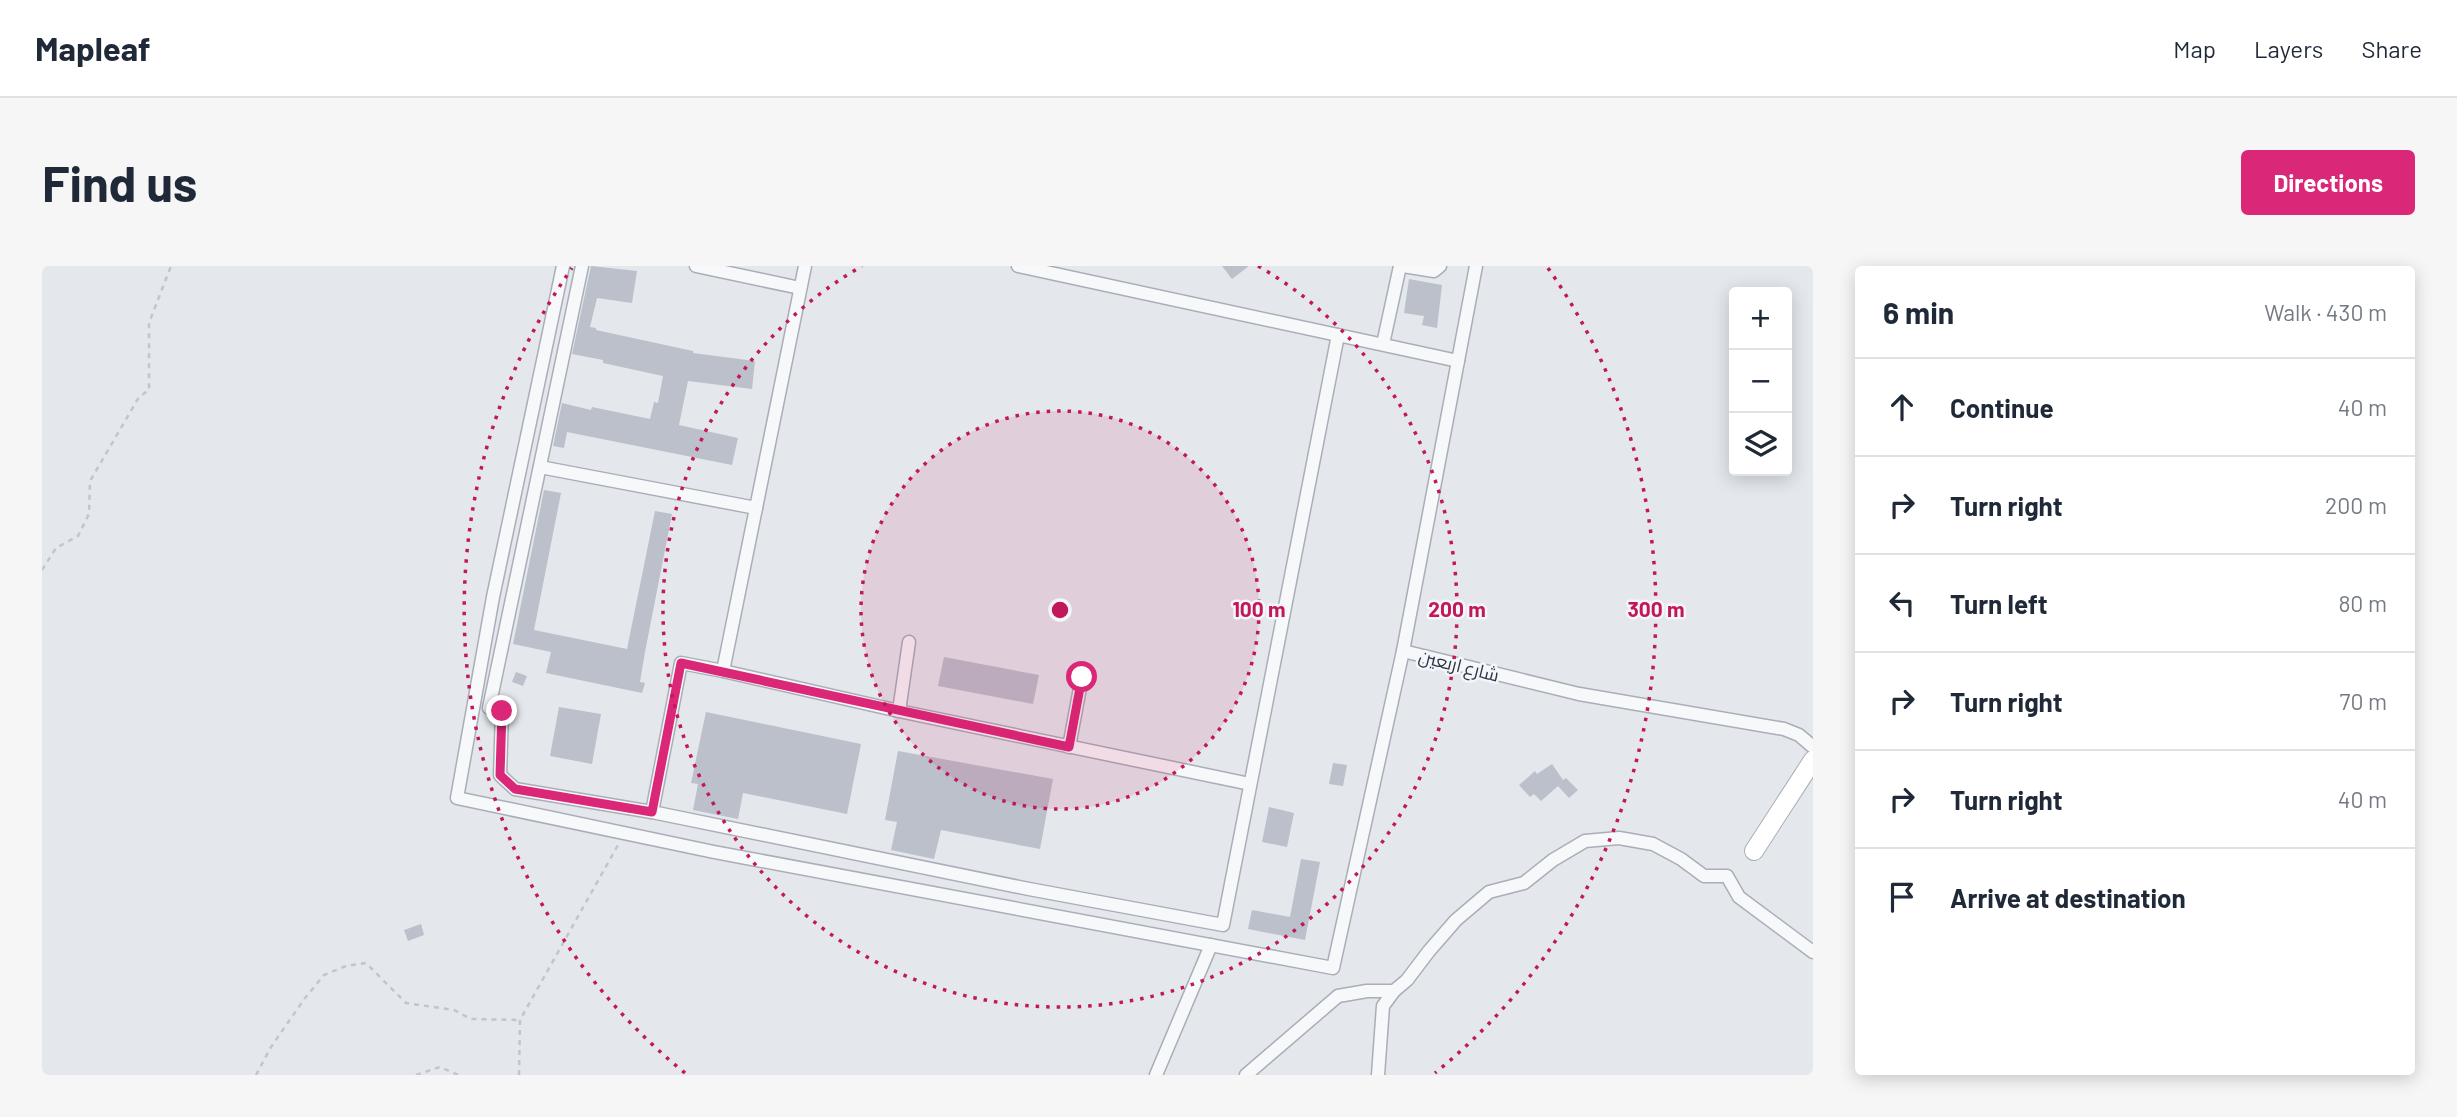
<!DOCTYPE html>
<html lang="en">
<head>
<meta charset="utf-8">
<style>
	:root { --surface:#fff; --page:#f6f6f7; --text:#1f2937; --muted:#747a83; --line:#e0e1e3; --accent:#db2777 }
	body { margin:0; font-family:Barlow,Cairo,sans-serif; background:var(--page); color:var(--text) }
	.controls { position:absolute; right:21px; top:21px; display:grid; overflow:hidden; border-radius:7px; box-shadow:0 4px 18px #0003 }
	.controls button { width:63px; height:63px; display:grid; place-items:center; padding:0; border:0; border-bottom:2px solid var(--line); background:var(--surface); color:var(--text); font:35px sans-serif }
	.stop { position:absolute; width:21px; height:21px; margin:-16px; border:5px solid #db2777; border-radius:50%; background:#fff }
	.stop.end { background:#db2777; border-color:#fff; box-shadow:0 2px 7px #0008 }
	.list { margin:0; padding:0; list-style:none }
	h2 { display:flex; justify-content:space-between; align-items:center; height:91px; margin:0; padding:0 28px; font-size:30px }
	h2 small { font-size:23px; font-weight:400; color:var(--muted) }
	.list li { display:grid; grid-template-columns:46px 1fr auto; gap:21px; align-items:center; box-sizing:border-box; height:98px; padding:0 28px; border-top:2px solid var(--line) }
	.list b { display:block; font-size:26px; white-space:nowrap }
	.list em { font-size:23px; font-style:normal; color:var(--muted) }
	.icon { flex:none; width:38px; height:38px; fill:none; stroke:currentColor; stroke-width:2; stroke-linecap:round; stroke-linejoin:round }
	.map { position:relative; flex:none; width:1771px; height:809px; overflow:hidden; border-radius:7px }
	header { display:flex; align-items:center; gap:42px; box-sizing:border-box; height:98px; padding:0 35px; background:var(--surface); border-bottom:2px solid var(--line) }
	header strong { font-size:33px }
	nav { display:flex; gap:38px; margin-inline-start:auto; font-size:24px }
	.intro { display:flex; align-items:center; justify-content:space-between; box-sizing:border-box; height:168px; padding:0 42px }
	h1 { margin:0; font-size:49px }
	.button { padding:18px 32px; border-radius:7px; background:var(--accent); color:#fff; font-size:24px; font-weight:700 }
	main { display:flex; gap:42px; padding:0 42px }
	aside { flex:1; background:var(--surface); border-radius:7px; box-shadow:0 4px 18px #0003 }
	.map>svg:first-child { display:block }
	.building { fill:#bbc0ca }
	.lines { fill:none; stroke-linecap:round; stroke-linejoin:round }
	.minor-casing { stroke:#a9aeb7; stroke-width:15 }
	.secondary-casing { stroke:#a9aeb7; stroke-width:20 }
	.path { stroke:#c2c5cb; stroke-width:2.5; stroke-dasharray:5 5; stroke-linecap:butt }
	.minor { stroke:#f7f8fa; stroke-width:12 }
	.secondary { stroke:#fff; stroke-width:18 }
	.route { stroke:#db2777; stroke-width:9 }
	.ring { fill:none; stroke:#c2185b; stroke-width:3.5; stroke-dasharray:3.5 7 }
	.labels { text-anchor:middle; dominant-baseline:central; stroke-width:5; stroke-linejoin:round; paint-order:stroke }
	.street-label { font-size:18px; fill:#2b3445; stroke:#f4f6f9 }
	.centre { fill:#c2185b; stroke:#f4f6f9; stroke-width:3.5 }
	.ring-label { font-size:21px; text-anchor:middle; font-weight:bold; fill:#c2185b; stroke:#f4f6f9; stroke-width:5; stroke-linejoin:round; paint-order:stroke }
</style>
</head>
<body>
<header>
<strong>Mapleaf</strong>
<nav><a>Map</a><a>Layers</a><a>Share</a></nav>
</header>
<div class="intro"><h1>Find us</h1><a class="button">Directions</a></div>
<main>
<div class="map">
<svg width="1771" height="809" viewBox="0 0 1771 809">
	<rect width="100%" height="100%" fill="#e4e7ec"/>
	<g class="building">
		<polygon points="549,0 595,5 590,37 555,32 548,61 554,62 554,64 651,85 651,87 713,95 710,123 646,115 637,159 696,172 690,199 525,166 522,182 511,180 520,137 549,144 550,141 608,153 612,136 616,137 621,110 561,97 561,94 530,88"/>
		<polygon points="1180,0 1207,0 1190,13"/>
		<polygon points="1367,13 1400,19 1395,62 1380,59 1382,50 1362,47"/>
		<polygon points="502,224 519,227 492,364 585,383 613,245 630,248 603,386 598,416 603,417 600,427 504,407 509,386 471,378"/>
		<polygon points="902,391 997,409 991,438 896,420"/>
		<polygon points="474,406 485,410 481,420 470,416"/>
		<polygon points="517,441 559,448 550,498 508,490"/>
		<polygon points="664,446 819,478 805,548 701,527 696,553 651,544 656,518 649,517"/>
		<polygon points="856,485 1011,513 998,583 899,564 892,593 849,584 855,556 843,554"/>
		<polygon points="1291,497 1305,499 1301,520 1287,518"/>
		<polygon points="1510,498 1521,514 1524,512 1536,524 1527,532 1516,520 1499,535 1492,528 1488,531 1477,519 1493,505 1495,508"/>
		<polygon points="1227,541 1252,547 1245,581 1220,576"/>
		<polygon points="1259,593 1278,596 1263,674 1206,663 1210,644 1248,651"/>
		<polygon points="379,658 382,669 366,675 362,664"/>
	</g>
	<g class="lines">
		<g class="minor-casing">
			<g id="minor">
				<polyline points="521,0 451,331 415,532 672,586 1291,702 1361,385"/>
				<polyline points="540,0 447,442 460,445 458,509 473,523 610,546 987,623 1181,659 1296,69"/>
				<polyline points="654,0 758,22"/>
				<polyline points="976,0 1416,95"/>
				<polyline points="1361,0 1392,5 1398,0"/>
				<polyline points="1434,0 1361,385 1537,428 1742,463 1757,469 1771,481"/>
				<polyline points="1341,78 1358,0"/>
				<polyline points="498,201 714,242"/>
				<polyline points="681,405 857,445 1208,518"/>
				<polyline points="857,445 867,376"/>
				<polyline points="1027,481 1040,411"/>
				<polyline points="610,546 639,397 681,405 763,0"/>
				<polyline points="1114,809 1169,679"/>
				<polyline points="1204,809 1296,730 1325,725 1352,725 1365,714 1387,685 1414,654 1447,626 1482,617 1511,594 1543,575 1577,572 1611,578 1639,593 1662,610 1685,610 1697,631 1771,686"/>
				<polyline points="1336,809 1341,740 1352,725"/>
			</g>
		</g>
		<g class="secondary-casing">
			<polyline id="secondary" points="1712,585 1771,494"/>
		</g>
		<g class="path">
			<polyline points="0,304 14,282 36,270 47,248 48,215 97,131 107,124 107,57 129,0"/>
			<polyline points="214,809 229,781 263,732 282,709 304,700 324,697 364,737 412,744 429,753 478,754"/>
			<polyline points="374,809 398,801 416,809"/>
			<polyline points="477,809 478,754 576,579"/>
		</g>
		<use href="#minor" class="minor"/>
		<use href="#secondary" class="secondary"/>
	</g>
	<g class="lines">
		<polyline class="route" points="460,445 458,509 473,523 610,546 639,397 1027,481 1040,411"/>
	</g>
	<circle cx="1018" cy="344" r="199" fill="#c2185b" fill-opacity=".12"/>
	<g class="ring">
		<circle cx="1018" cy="344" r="199"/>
		<path d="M1216 0A397 397 0 1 1 820 0"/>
		<path d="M643 807A596 596 0 0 1 530 2M1506 2A596 596 0 0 1 1393 807"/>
	</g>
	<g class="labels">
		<g class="street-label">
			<text transform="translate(1417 399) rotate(14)">شارع اربعين</text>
		</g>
	</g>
	<circle cx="1018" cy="344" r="10" class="centre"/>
	<g class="ring-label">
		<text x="1217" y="351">100 m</text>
		<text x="1415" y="351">200 m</text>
		<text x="1614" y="351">300 m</text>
	</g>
</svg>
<div class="controls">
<button>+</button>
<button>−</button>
<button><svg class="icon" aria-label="layers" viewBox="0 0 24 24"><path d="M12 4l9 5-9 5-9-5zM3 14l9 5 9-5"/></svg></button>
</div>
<div class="stop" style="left:1040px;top:411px"></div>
<div class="stop end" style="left:460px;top:445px"></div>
</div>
<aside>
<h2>6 min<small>Walk · 430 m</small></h2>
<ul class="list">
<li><svg class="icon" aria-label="ahead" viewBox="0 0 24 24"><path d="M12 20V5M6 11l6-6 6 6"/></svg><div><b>Continue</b></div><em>40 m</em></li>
<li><svg class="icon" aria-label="right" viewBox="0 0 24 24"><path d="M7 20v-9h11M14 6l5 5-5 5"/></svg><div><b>Turn right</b></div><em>200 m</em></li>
<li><svg class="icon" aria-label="left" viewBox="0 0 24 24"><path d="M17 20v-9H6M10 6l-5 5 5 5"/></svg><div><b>Turn left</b></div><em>80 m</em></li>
<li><svg class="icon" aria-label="right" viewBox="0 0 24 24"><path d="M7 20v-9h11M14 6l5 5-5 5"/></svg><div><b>Turn right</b></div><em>70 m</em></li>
<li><svg class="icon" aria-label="right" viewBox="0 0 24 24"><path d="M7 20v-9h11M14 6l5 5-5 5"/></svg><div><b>Turn right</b></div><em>40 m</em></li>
<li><svg class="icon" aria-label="arrive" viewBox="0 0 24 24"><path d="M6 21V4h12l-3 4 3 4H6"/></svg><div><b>Arrive at destination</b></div></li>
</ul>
</aside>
</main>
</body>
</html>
